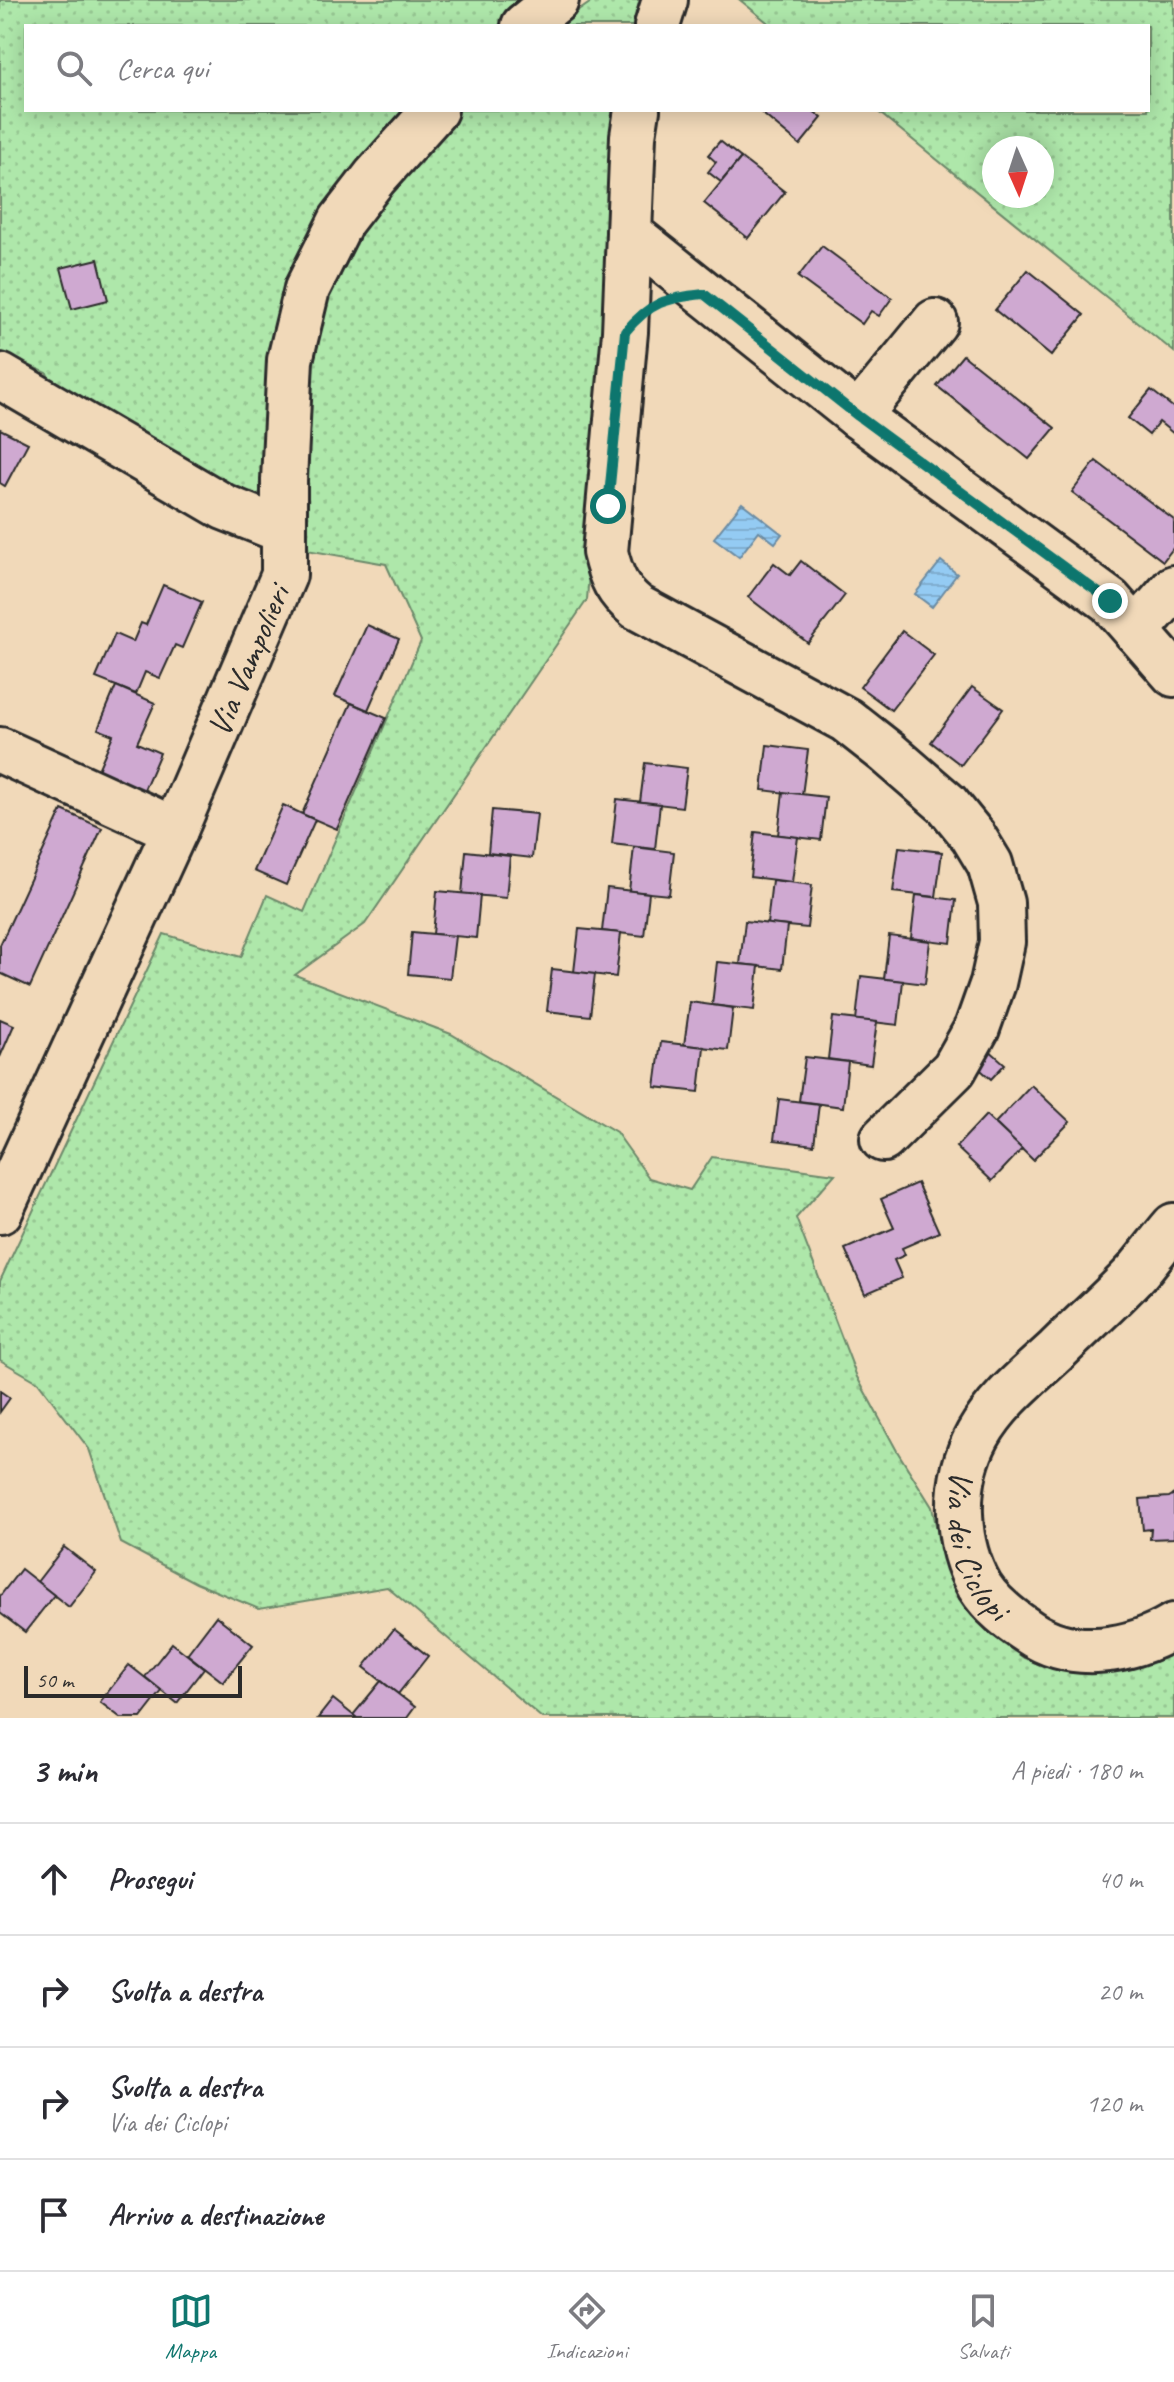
<!DOCTYPE html>
<html lang="it">
<head>
<meta charset="utf-8">
<style>
	:root { --surface:#fff; --page:#f7f7f7; --text:#2b2b33; --muted:#7c7c81; --line:#e1e1e2; --accent:#0f766e }
	body { margin:0; font-family:Caveat,sans-serif; background:var(--page); color:var(--text) }
	.compass { position:absolute; left:982px; top:136px; width:72px; height:72px; border-radius:50%; background:var(--surface); box-shadow:0 4px 20px #0003; rotate:177deg }
	.scale { position:absolute; left:24px; bottom:20px; width:218px; box-sizing:border-box; padding-left:8px; border:4px solid #2b2b2b; border-top:0; font-size:22px; line-height:28px; white-space:nowrap; color:#2b2b2b; -webkit-text-stroke:6px #f1d9b9; paint-order:stroke }
	.stop { position:absolute; width:24px; height:24px; margin:-18px; border:6px solid #0f766e; border-radius:50%; background:#fff }
	.stop.end { background:#0f766e; border-color:#fff; box-shadow:0 2px 8px #0008 }
	.list { margin:0; padding:0; list-style:none }
	h2 { display:flex; justify-content:space-between; align-items:center; height:104px; margin:0; padding:0 32px; font-size:34px }
	h2 small { font-size:26px; font-weight:400; color:var(--muted) }
	.list li { display:grid; grid-template-columns:52px 1fr auto; gap:24px; align-items:center; box-sizing:border-box; height:112px; padding:0 32px; border-top:2px solid var(--line) }
	.list b { display:block; font-size:30px; white-space:nowrap }
	.list p { margin:0; font-size:26px; white-space:nowrap; color:var(--muted) }
	.list em { font-size:26px; font-style:normal; color:var(--muted) }
	.icon { flex:none; width:44px; height:44px; fill:none; stroke:currentColor; stroke-width:2; stroke-linecap:round; stroke-linejoin:round }
	.map { position:relative; flex:none; width:1174px; height:1718px; overflow:hidden }
	.search { position:absolute; background:var(--surface); box-shadow:0 4px 20px #0003; left:24px; right:24px; top:24px; height:88px; display:flex; align-items:center; gap:20px; box-sizing:border-box; padding:0 28px; border-radius:0px; color:var(--muted); font-size:30px }
	.sheet { height:552px; background:var(--surface) }
	nav { display:flex; justify-content:space-around; align-items:center; box-sizing:border-box; height:112px; border-top:2px solid var(--line); background:var(--surface); font-size:22px; color:var(--muted) }
	nav a { display:grid; justify-items:center; gap:4px }
	nav .on { color:var(--accent) }
	.map>svg:first-child { display:block }
	.grass { fill:url(#grass-dots); stroke:#6c896a; stroke-width:2; fill-rule:evenodd }
	.water { fill:url(#water-rules); stroke:#6a8ba3; stroke-width:2 }
	.building { fill:#cfa9d1; stroke:#2b2b2b; stroke-width:2 }
	.lines { fill:none; stroke-linecap:round; stroke-linejoin:round }
	.minor-casing { stroke:#2b2b2b; stroke-width:50 }
	.minor { stroke:#f1d9b9; stroke-width:44 }
	.route { stroke:#0f766e; stroke-width:10 }
	.labels { text-anchor:middle; dominant-baseline:central; stroke-width:7; stroke-linejoin:round; paint-order:stroke }
	.street-label { font-size:34px; fill:#2b2b2b; stroke:#f1d9b9 }
</style>
</head>
<body>
<div class="map">
<svg width="1174" height="1718" viewBox="0 0 1174 1718">
	<defs>
		<pattern id="grass-dots" width="8" height="8" patternUnits="userSpaceOnUse" patternTransform="scale(2)"><rect width="8" height="8" fill="#aee7aa"/><path d="M2 2h.1M6 6h.1" fill="none" stroke="#96c692" stroke-width="1.8" stroke-linecap="round"/></pattern>
		<pattern id="water-rules" width="6" height="5" patternUnits="userSpaceOnUse" patternTransform="scale(2)"><rect width="6" height="5" fill="#94cbf3"/><path d="M0 2.5h6" fill="none" stroke="#80aed0"/></pattern>
	</defs>
	<rect width="100%" height="100%" fill="#f1d9b9"/>
	<filter id="ink" filterUnits="userSpaceOnUse"><feTurbulence type="fractalNoise" baseFrequency=".0125" numOctaves="2"/><feDisplacementMap in="SourceGraphic" scale="16" xChannelSelector="R" yChannelSelector="G"/><feConvolveMatrix kernelMatrix="1 2 1 2 8 2 1 2 1" color-interpolation-filters="sRGB"/></filter>
	<g filter="url(#ink)">
		<g class="grass">
			<polygon points="0,0 531,0 498,26 26,26 26,110 411,110 332,205 263,492 249,497 55,395 47,373 0,353"/>
			<polygon points="594,0 647,0 639,26 557,26"/>
			<path d="M740 0H1174V352L876 110H1148V26H772ZM1042 148V196H994V148Z"/>
			<polygon points="459,110 624,110 587,600 365,924 295,975 451,1034 616,1132 649,1178 690,1190 712,1157 835,1174 796,1218 857,1377 897,1451 932,1507 945,1566 962,1602 989,1633 1024,1658 1066,1670 1107,1672 1147,1663 1174,1647 1174,1718 542,1718 387,1587 259,1609 196,1583 121,1543 89,1449 38,1382 0,1360 0,1281 164,934 241,957 267,895 304,912 421,641 386,564 301,549 304,357 350,237 433,135"/>
		</g>
		<g class="water">
			<polygon points="742,503 782,534 775,543 759,531 739,557 714,538"/>
			<polygon points="941,561 957,574 932,607 915,594"/>
		</g>
		<g class="building">
			<polygon points="758,110 812,110 822,118 800,145"/>
			<polygon points="720,141 741,158 721,182 708,172 716,162 708,155"/>
			<polygon points="741,158 785,192 748,238 704,203"/>
			<polygon points="822,246 892,298 879,316 871,311 862,324 798,277"/>
			<polygon points="98,259 108,300 72,309 61,268"/>
			<polygon points="1028,270 1084,315 1051,356 995,310"/>
			<polygon points="963,355 1055,428 1029,459 937,386"/>
			<polygon points="1151,390 1174,408 1174,434 1159,422 1149,435 1128,418"/>
			<polygon points="0,429 28,443 5,486 0,483"/>
			<polygon points="1096,461 1174,520 1174,547 1163,561 1072,492"/>
			<polygon points="801,561 845,595 808,643 748,597 774,563 790,575"/>
			<polygon points="163,585 202,602 182,648 175,645 160,678 145,672 136,694 96,678 115,634 133,642 141,623 146,625"/>
			<polygon points="367,625 399,639 368,710 335,696"/>
			<polygon points="902,631 934,655 891,710 860,687"/>
			<polygon points="116,686 155,703 137,743 160,753 143,792 97,772 113,735 98,729"/>
			<polygon points="972,687 1003,709 961,765 931,742"/>
			<polygon points="351,703 386,718 337,829 302,814"/>
			<polygon points="767,745 808,750 802,795 762,790"/>
			<polygon points="645,763 687,768 682,807 640,802"/>
			<polygon points="783,792 826,797 821,840 778,835"/>
			<polygon points="617,799 660,804 655,849 612,844"/>
			<polygon points="283,805 315,820 286,885 254,871"/>
			<polygon points="62,810 102,828 30,987 0,973 0,945"/>
			<polygon points="492,810 537,814 532,858 488,853"/>
			<polygon points="755,832 798,837 792,882 750,877"/>
			<polygon points="634,847 674,852 669,895 629,891"/>
			<polygon points="899,847 942,852 936,897 893,892"/>
			<polygon points="466,851 510,856 506,898 462,894"/>
			<polygon points="772,880 812,885 807,928 767,924"/>
			<polygon points="607,888 649,893 644,936 602,931"/>
			<polygon points="437,891 480,895 476,938 433,934"/>
			<polygon points="916,895 956,900 951,943 911,938"/>
			<polygon points="745,921 787,926 782,969 740,964"/>
			<polygon points="579,929 621,933 616,977 574,972"/>
			<polygon points="412,932 455,936 450,978 408,974"/>
			<polygon points="889,936 930,941 925,984 884,979"/>
			<polygon points="717,962 759,966 754,1010 712,1005"/>
			<polygon points="552,969 595,974 590,1016 547,1011"/>
			<polygon points="861,976 903,981 898,1025 856,1020"/>
			<polygon points="690,1002 733,1008 728,1050 684,1045"/>
			<polygon points="833,1017 877,1022 871,1065 828,1059"/>
			<polygon points="0,1019 14,1025 0,1057"/>
			<polygon points="661,1042 704,1047 699,1092 655,1087"/>
			<polygon points="988,1049 1005,1064 991,1079 974,1064"/>
			<polygon points="805,1057 848,1062 843,1107 799,1101"/>
			<polygon points="1031,1085 1070,1122 1033,1160 995,1123"/>
			<polygon points="779,1099 819,1104 814,1145 774,1140"/>
			<polygon points="986,1115 1022,1149 992,1181 956,1147"/>
			<polygon points="917,1183 939,1232 902,1248 905,1255 894,1260 902,1278 865,1294 845,1249 894,1228 881,1199"/>
			<polygon points="0,1391 10,1398 0,1412"/>
			<polygon points="1174,1494 1174,1538 1150,1539 1151,1529 1143,1530 1140,1499 1169,1497"/>
			<polygon points="64,1547 96,1572 69,1607 37,1582"/>
			<polygon points="21,1569 54,1595 25,1632 0,1613 0,1596"/>
			<polygon points="216,1616 253,1645 223,1682 187,1654"/>
			<polygon points="394,1629 428,1656 398,1694 364,1667"/>
			<polygon points="172,1643 204,1668 177,1703 145,1677"/>
			<polygon points="129,1665 162,1691 141,1718 121,1718 100,1702"/>
			<polygon points="381,1681 415,1707 407,1718 357,1718 353,1715"/>
			<polygon points="333,1699 353,1715 357,1718 318,1718"/>
		</g>
		<g class="lines">
			<g class="minor-casing">
				<g id="minor">
					<polyline points="524,26 556,0"/>
					<polyline points="657,26 665,0"/>
					<polyline points="637,110 633,136 629,233 858,416 1110,601 1174,674"/>
					<path d="M629 233 625 332 605 552C611 577 617 591 637 607L846 720 888 753 947 804 973 836 990 864 1001 903 1002 942 993 983 977 1028 954 1069 883 1139"/>
					<polyline points="0,376 224,507 284,531"/>
					<polyline points="858,416 935,322"/>
					<polyline points="1136,631 1174,588"/>
					<polyline points="0,750 175,830"/>
					<path id="s1" d="M0 1211 175 830 284 575V480L290 360 307 289 341 221 375 177 435 110"/>
					<path id="s2" d="M1174 1226C1161 1241 1149 1258 1136 1273 1111 1300 1083 1324 1057 1350 1029 1376 997 1401 978 1435 953 1480 954 1542 980 1587 992 1606 1011 1620 1029 1632 1073 1662 1132 1651 1174 1626"/>
				</g>
			</g>
			<use href="#minor" class="minor"/>
		</g>
	</g>
	<g class="lines" filter="url(#ink)">
		<path class="route" d="M608 506 625 332C650 302 666 298 704 294L858 416 1110 601"/>
	</g>
	<g class="labels">
		<g class="street-label">
			<text stroke="none"><textPath href="#s1" startOffset="604">Via Vampolieri</textPath></text>
			<text stroke="none"><textPath href="#s2" startOffset="404">Via dei Ciclopi</textPath></text>
		</g>
	</g>
</svg>
<svg class="compass" viewBox="-18 -18 36 36"><path d="M0-13l5 13h-10z" fill="#e53935"/><path d="M0 13l5-13h-10z" fill="#7c7c81"/></svg>
<div class="scale">50 m</div>
<div class="stop" style="left:608px;top:506px"></div>
<div class="stop end" style="left:1110px;top:601px"></div>
<div class="search"><svg class="icon" aria-label="search" viewBox="0 0 24 24"><circle cx="10" cy="10" r="6"/><path d="M15 15l6 6"/></svg>Cerca qui</div>
</div>
<section class="sheet">
<h2>3 min<small>A piedi · 180 m</small></h2>
<ul class="list">
<li><svg class="icon" aria-label="ahead" viewBox="0 0 24 24"><path d="M12 20V5M6 11l6-6 6 6"/></svg><div><b>Prosegui</b></div><em>40 m</em></li>
<li><svg class="icon" aria-label="right" viewBox="0 0 24 24"><path d="M7 20v-9h11M14 6l5 5-5 5"/></svg><div><b>Svolta a destra</b></div><em>20 m</em></li>
<li><svg class="icon" aria-label="right" viewBox="0 0 24 24"><path d="M7 20v-9h11M14 6l5 5-5 5"/></svg><div><b>Svolta a destra</b><p>Via dei Ciclopi</p></div><em>120 m</em></li>
<li><svg class="icon" aria-label="arrive" viewBox="0 0 24 24"><path d="M6 21V4h12l-3 4 3 4H6"/></svg><div><b>Arrivo a destinazione</b></div></li>
</ul>
</section>
<nav>
<a class="on"><svg class="icon" aria-label="map" viewBox="0 0 24 24"><path d="M3 6l6-2 6 2 6-2v14l-6 2-6-2-6 2zM9 4v14M15 6v14"/></svg>Mappa</a>
<a><svg class="icon" aria-label="directions" viewBox="0 0 24 24"><path d="M12 3l9 9-9 9-9-9zM9 14v-3h6M13 9l2 2-2 2"/></svg>Indicazioni</a>
<a><svg class="icon" aria-label="saved" viewBox="0 0 24 24"><path d="M7 4h10v16l-5-4-5 4z"/></svg>Salvati</a>
</nav>
</body>
</html>
